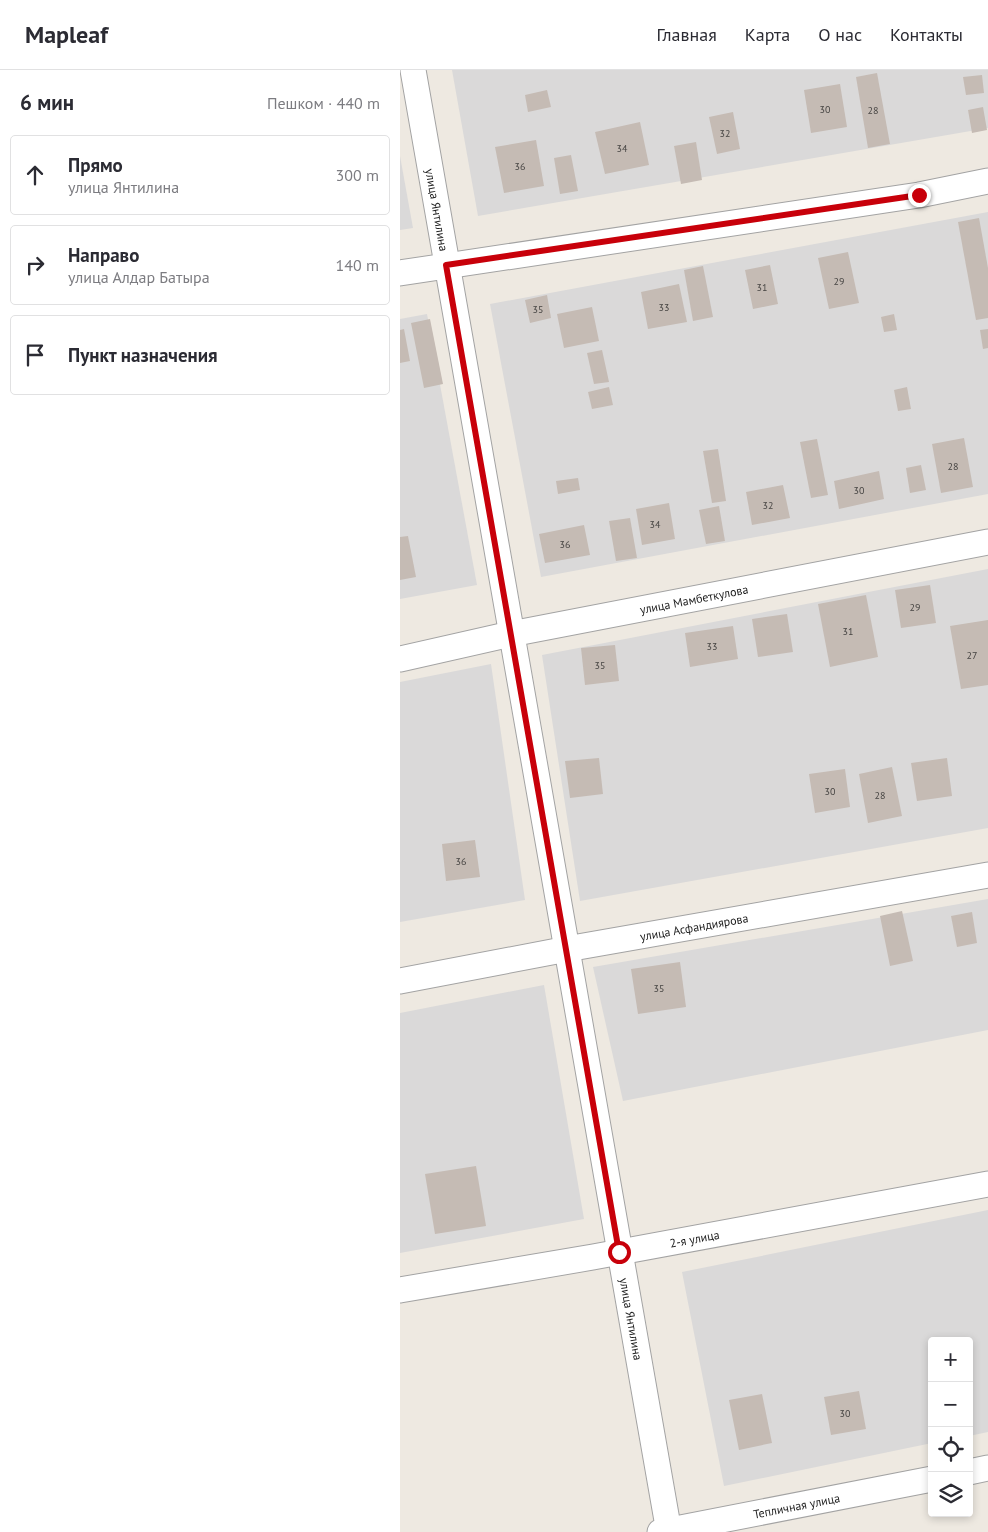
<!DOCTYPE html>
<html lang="ru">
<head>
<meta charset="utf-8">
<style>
	:root { --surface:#fff; --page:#f2f2f3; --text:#2b2b33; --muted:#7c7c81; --line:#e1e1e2 }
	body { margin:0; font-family:"PT Sans",sans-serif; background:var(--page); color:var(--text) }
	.controls { position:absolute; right:15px; bottom:15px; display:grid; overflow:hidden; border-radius:5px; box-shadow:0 2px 8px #0003 }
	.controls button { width:45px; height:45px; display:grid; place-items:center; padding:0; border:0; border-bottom:1px solid var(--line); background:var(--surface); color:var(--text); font:25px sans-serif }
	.stop { position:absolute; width:15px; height:15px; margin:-11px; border:4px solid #c8000a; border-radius:50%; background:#fff }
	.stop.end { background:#c8000a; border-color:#fff; box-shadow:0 1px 5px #0008 }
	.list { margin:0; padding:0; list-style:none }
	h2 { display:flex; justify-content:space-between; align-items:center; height:65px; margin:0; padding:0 20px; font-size:21px }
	h2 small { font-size:16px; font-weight:400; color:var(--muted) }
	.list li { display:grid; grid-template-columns:32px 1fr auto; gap:15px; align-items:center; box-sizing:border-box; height:80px; margin:0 10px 10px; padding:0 10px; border:1px solid var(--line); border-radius:5px }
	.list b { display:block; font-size:19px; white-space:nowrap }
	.list p { margin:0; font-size:16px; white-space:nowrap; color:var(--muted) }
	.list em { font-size:16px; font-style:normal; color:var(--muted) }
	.icon { flex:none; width:28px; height:28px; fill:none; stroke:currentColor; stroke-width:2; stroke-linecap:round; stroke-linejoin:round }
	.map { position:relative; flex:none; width:588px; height:1462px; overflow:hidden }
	header { display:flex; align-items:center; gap:30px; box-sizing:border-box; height:70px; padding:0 25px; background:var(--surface); border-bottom:1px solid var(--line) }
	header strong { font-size:24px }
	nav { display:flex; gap:28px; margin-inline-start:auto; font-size:18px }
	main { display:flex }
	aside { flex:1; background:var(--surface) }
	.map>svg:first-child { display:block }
	.residential { fill:#dad9d9 }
	.building { fill:#c5bbb4 }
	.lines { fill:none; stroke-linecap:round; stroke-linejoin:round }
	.minor-casing { stroke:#a3a3a3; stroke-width:27 }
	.minor { stroke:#fff; stroke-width:25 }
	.route { stroke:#c8000a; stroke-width:6 }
	.labels { text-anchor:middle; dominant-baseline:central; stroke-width:4.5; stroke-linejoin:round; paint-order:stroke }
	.number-label { font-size:10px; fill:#464442 }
	.street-label { font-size:12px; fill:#1c1c1c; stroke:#fff }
</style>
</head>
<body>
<header>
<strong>Mapleaf</strong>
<nav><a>Главная</a><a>Карта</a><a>О нас</a><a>Контакты</a></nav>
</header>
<main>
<aside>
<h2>6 мин<small>Пешком · 440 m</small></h2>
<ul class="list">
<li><svg class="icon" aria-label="ahead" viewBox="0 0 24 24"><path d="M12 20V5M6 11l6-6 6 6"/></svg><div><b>Прямо</b><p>улица Янтилина</p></div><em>300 m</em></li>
<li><svg class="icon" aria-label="right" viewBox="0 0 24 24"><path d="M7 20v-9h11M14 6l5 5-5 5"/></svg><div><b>Направо</b><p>улица Алдар Батыра</p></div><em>140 m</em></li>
<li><svg class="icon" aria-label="arrive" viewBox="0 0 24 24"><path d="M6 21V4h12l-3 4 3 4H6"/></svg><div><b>Пункт назначения</b></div></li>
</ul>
</aside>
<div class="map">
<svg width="588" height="1462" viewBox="0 0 588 1462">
	<rect width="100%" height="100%" fill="#eee9e1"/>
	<g class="residential">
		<polygon points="52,0 588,0 588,58 78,146"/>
		<polygon points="0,86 13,158 0,160"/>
		<polygon points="588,142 588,424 141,507 90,234"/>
		<polygon points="27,244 77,515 0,529 0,249"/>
		<polygon points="588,499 588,758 180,831 142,585"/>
		<polygon points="91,594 125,830 0,852 0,612"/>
		<polygon points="588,829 588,960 223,1031 193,897"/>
		<polygon points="144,915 184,1149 0,1183 0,943"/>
		<polygon points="588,1140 588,1362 569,1366 569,1271 532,1271 532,1373 324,1416 282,1202"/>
	</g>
	<g class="building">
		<polygon points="477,3 490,74 468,78 456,7"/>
		<polygon points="582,5 584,23 566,25 563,7"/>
		<polygon points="440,14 447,57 411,63 404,20"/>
		<polygon points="147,20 151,37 128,42 125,25"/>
		<polygon points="583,37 587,60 572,63 568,40"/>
		<polygon points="333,42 340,79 317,84 309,47"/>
		<polygon points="240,52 249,95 205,104 195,62"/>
		<polygon points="136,70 144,116 104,123 95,77"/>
		<polygon points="296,72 302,110 281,114 274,76"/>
		<polygon points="171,85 178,121 160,124 154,88"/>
		<polygon points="579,148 588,198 588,248 576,250 558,152"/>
		<polygon points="448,182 459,233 429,239 418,188"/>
		<polygon points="370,195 378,234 353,239 345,200"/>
		<polygon points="303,196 313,247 293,251 284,200"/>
		<polygon points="279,214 287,252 248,259 241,222"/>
		<polygon points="147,225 151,248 130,253 125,230"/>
		<polygon points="192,237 199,271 164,278 157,244"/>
		<polygon points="494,244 497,260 484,262 481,247"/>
		<polygon points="30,249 43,314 24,318 11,253"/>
		<polygon points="4,259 10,291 0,293 0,260"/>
		<polygon points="588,259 588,278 583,279 580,260"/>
		<polygon points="202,280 209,312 194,314 187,283"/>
		<polygon points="209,317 213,335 192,339 188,322"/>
		<polygon points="507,317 511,339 498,341 494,320"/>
		<polygon points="564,368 573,417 541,423 532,374"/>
		<polygon points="417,369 428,425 411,428 400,372"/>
		<polygon points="318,379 326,431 312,433 303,381"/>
		<polygon points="521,395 526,420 510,423 506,398"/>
		<polygon points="479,401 484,429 439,439 434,411"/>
		<polygon points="178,408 180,420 158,424 156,411"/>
		<polygon points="383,415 390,448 352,455 346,422"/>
		<polygon points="269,433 275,469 242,475 236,439"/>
		<polygon points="319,436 325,471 306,474 299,440"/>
		<polygon points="230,448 237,488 216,491 209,451"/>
		<polygon points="184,455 190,485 145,493 139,464"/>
		<polygon points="8,466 16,507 0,510 0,467"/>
		<polygon points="530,515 536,553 501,558 495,520"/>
		<polygon points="466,525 478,587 430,597 418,534"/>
		<polygon points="387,544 393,582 358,587 352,549"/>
		<polygon points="588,550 588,615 561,619 550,556"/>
		<polygon points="333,556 338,589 290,597 285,563"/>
		<polygon points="215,575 219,611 185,615 181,578"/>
		<polygon points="199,688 203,724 170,728 165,691"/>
		<polygon points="547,688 552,726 517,731 511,693"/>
		<polygon points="492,697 502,746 468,753 459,704"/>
		<polygon points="445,699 450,737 415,743 409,704"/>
		<polygon points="75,770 80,807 46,811 42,774"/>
		<polygon points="502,841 513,891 490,896 480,846"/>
		<polygon points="572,842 577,873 557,877 551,846"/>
		<polygon points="280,892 286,937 238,944 231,899"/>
		<polygon points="76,1096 86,1156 35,1164 25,1104"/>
		<polygon points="459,1321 466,1359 431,1365 424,1327"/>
		<polygon points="362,1324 372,1373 339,1380 329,1330"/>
	</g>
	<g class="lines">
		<g class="minor-casing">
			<g id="minor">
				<path id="s1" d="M13 0 269 1462"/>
				<polyline points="0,203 519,125 588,111"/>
				<path id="s2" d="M0 589 111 564 588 472"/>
				<path id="s3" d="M0 911 178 877 588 805"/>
				<path id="s4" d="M0 1220 193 1187 588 1114"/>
				<polyline points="569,1402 588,1398"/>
				<path id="s5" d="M260 1462 532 1409"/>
			</g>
		</g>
		<use href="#minor" class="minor"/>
	</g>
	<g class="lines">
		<polyline class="route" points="219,1182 46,195 519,125"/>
	</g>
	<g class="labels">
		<g class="number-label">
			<text x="425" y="39">30</text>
			<text x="473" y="40">28</text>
			<text x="325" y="63">32</text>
			<text x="222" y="78">34</text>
			<text x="120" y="96">36</text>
			<text x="439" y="211">29</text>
			<text x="362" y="217">31</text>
			<text x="264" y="237">33</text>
			<text x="138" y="239">35</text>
			<text x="553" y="396">28</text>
			<text x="459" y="420">30</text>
			<text x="368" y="435">32</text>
			<text x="255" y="454">34</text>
			<text x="165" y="474">36</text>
			<text x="515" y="537">29</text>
			<text x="448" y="561">31</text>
			<text x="312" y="576">33</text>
			<text x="572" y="585">27</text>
			<text x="200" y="595">35</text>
			<text x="430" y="721">30</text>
			<text x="480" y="725">28</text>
			<text x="61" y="791">36</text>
			<text x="259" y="918">35</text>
			<text x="445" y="1343">30</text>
		</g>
		<g class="street-label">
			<text stroke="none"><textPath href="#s1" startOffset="142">улица Янтилина</textPath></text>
			<text stroke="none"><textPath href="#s2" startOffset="300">улица Мамбеткулова</textPath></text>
			<text stroke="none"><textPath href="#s3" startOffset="299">улица Асфандиярова</textPath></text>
			<text stroke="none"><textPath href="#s4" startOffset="299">2-я улица</textPath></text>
			<text stroke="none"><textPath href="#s1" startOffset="1268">улица Янтилина</textPath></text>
			<text stroke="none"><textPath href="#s5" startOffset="139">Тепличная улица</textPath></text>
		</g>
	</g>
</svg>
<div class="controls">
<button>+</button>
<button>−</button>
<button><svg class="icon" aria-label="locate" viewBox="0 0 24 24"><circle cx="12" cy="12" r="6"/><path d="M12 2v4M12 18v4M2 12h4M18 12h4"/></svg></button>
<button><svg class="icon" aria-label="layers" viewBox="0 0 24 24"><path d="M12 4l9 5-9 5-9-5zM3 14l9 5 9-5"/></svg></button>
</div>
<div class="stop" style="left:219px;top:1182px"></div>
<div class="stop end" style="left:519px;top:125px"></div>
</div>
</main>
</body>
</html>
